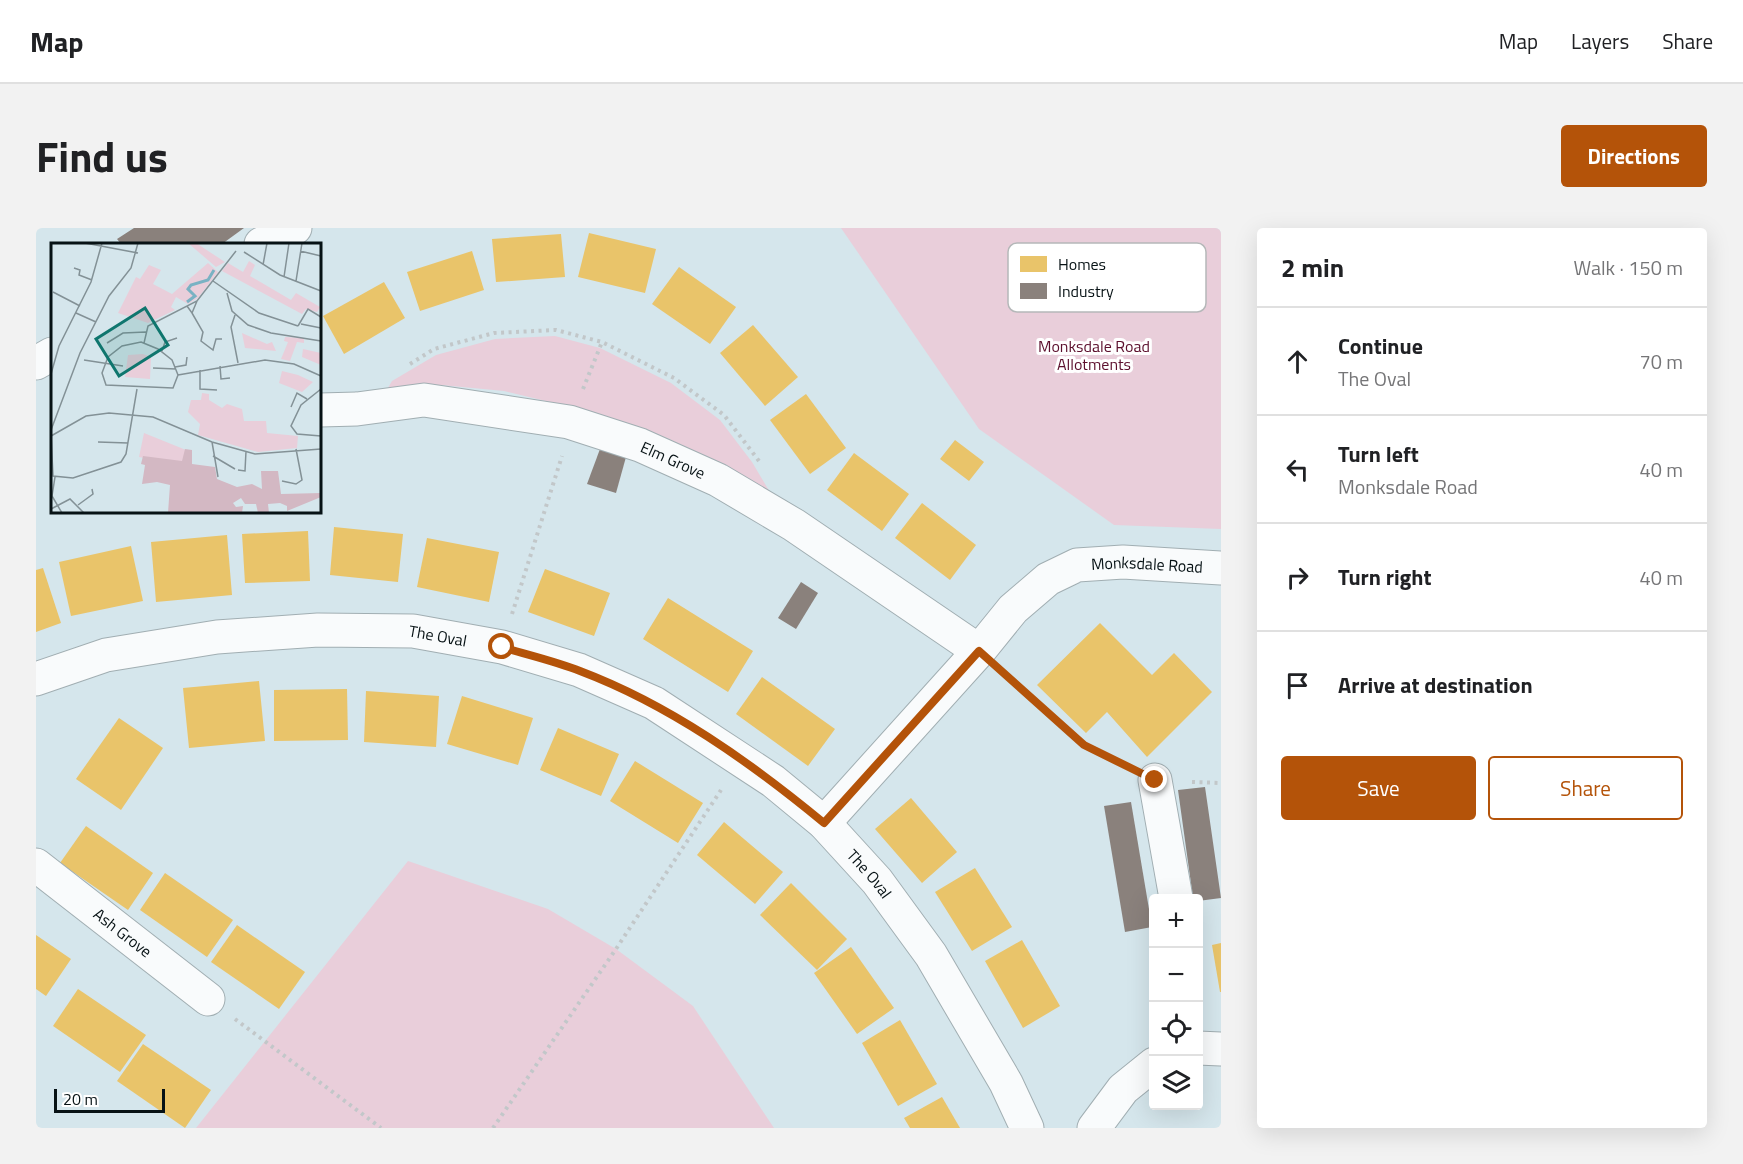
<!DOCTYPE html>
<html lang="en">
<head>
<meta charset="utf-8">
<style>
	:root { --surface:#fff; --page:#f2f2f2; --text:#202124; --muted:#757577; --line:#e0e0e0; --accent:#b45309 }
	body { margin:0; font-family:"Titillium Web",sans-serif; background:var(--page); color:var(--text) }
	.controls { position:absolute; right:18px; bottom:18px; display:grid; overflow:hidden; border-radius:6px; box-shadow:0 6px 24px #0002 }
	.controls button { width:54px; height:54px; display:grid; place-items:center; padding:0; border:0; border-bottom:2px solid var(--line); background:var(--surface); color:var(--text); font:30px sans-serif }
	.scale { position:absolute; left:18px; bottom:15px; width:111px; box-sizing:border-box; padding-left:6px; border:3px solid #071215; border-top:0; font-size:16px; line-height:21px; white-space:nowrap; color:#071215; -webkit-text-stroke:4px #fff; paint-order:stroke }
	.stop { position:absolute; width:18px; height:18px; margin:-14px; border:4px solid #b45309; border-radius:50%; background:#fff }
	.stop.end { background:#b45309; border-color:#fff; box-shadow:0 2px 6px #0008 }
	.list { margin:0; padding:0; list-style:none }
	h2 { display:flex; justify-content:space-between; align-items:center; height:78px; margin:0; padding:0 24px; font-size:26px }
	h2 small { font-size:20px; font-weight:400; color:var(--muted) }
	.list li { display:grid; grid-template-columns:39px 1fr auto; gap:18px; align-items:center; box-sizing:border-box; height:108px; padding:0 24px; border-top:2px solid var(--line) }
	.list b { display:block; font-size:22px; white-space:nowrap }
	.list p { margin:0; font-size:20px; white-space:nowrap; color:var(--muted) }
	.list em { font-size:20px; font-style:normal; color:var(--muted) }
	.actions { display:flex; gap:12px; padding:18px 24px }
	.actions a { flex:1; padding:14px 0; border:2px solid var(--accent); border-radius:6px; text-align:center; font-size:21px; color:var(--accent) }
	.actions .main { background:var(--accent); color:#fff }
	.icon { flex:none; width:33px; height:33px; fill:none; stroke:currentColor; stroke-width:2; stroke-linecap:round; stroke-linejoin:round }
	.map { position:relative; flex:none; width:1185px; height:900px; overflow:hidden; border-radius:6px }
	header { display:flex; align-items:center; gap:36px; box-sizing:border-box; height:84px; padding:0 30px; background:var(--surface); border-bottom:2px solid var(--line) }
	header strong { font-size:28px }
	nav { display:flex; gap:33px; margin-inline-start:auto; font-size:21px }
	.intro { display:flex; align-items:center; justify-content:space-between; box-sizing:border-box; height:144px; padding:0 36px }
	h1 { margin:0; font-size:42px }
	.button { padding:15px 27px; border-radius:6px; background:var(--accent); color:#fff; font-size:21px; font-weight:700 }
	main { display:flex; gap:36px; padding:0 36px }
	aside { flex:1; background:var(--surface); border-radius:6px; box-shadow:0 6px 24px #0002 }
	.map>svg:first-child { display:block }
	.green { fill:#e9ceda }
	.homes { fill:#e9c46a }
	.industry { fill:#8a817c }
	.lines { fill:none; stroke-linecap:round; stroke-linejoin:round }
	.minor-casing { stroke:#a1aeb2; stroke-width:35 }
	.path { stroke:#c2c7c9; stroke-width:4; stroke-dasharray:3 4.5; stroke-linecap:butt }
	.minor { stroke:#f9fbfc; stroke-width:33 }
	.route { stroke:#b45309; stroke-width:8 }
	.labels { text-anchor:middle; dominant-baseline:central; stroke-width:6; stroke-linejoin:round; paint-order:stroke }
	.park-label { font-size:16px; fill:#5c0f2d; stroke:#fff }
	.street-label { font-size:16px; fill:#071215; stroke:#fff }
	.inset-river { fill:none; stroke:#79b2c3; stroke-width:3 }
	.inset-road { fill:none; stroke:#839196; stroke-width:1.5 }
	.view { fill:#0f766e; fill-opacity:0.15; stroke:#0f766e; stroke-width:3 }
	.inset-edge { fill:none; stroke:#071215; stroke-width:3 }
	.key { fill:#fff; stroke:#b5b8b9; stroke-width:1.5 }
	.key-label { font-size:16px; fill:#071215 }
</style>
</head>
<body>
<header>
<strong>Map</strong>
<nav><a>Map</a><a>Layers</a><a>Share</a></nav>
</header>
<div class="intro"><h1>Find us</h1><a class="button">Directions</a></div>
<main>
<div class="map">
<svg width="1185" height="900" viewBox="0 0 1185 900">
	<rect width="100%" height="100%" fill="#d5e6ec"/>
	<g class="green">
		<polygon points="805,0 1185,0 1185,301 1078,297 943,201"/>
		<polygon points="519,108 564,120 635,155 684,192 716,234 735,266 633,211 562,187 518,175 468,163 405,157 349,165 356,153 400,127 459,111"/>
		<polygon points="372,633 512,681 580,721 657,778 738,900 160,900"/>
	</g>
	<g class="homes">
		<polygon points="553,5 620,21 609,65 542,49"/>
		<polygon points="525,6 529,49 460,54 456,11"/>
		<polygon points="436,23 448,62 384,83 371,44"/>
		<polygon points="643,39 700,79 674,116 616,76"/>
		<polygon points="348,54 369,90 308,126 287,88"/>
		<polygon points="717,97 762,149 729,178 684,125"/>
		<polygon points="770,166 810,220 774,246 734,192"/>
		<polygon points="919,212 948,234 933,253 904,231"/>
		<polygon points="818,225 873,266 846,303 791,262"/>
		<polygon points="886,275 940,317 914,352 859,310"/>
		<polygon points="298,299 367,306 362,354 294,347"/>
		<polygon points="272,303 274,353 209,355 206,306"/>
		<polygon points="191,307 196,367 120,374 115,314"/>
		<polygon points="391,310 463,324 453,374 381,359"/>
		<polygon points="95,318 107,373 35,388 23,334"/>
		<polygon points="7,340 25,395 0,404 0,342"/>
		<polygon points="509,341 574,365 558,408 492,384"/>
		<polygon points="632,370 717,423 692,464 607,411"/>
		<polygon points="1064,395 1116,447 1138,425 1176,464 1111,529 1071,484 1050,505 1001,457"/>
		<polygon points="726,449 799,501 772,538 700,486"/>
		<polygon points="223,453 229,513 153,520 147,460"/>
		<polygon points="311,461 312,512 238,513 238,462"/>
		<polygon points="330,463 403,468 400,519 328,514"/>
		<polygon points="426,468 497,490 482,537 411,516"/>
		<polygon points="83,490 127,520 85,582 40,551"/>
		<polygon points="522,500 583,526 565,568 504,542"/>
		<polygon points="599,533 667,575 642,615 574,573"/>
		<polygon points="875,570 921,624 886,655 839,601"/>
		<polygon points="688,594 747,644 719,676 661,627"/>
		<polygon points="50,598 117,645 92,682 24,635"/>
		<polygon points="939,640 976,699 936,723 899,664"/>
		<polygon points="129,645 197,692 171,729 104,682"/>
		<polygon points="755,655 811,711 781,742 724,687"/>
		<polygon points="201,697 269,744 243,781 175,734"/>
		<polygon points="0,707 35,731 10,768 0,761"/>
		<polygon points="986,712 1024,778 987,800 949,733"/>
		<polygon points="1185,715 1185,764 1184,764 1176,717"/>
		<polygon points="815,719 858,780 821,806 778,745"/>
		<polygon points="42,761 110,807 84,844 17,798"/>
		<polygon points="864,792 901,856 862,878 826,815"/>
		<polygon points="107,816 175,862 149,900 81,853"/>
		<polygon points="906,869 924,900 874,900 868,890"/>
	</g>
	<g class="industry">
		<polygon points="98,0 208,0 186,16 181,16 179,14 176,16 85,16 81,11"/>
		<polygon points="564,221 590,229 580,265 551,256"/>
		<polygon points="765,354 782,365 760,401 742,390"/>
		<polygon points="1169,559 1185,670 1162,673 1162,670 1157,670 1142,562"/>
		<polygon points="1095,574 1116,699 1089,704 1068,578"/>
	</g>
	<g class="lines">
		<g class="minor-casing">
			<g id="minor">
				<polyline points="225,16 259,0"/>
				<polyline points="0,135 16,126"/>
				<path id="s1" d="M284 182 321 181 388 172 533 194 604 217 682 252 758 297 943 423"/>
				<path id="s2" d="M0 451 70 427 181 409 282 402 377 403 466 419 543 442 618 475 737 553 788 595 841 653 895 727 970 855 991 900"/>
				<polyline points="1119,552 1140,670"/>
				<path id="s3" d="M788 595 943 423 977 381 1012 351 1041 337 1087 334 1185 340"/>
				<path id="s4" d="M0 637 172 771"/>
				<polyline points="1162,820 1185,821"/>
				<polyline points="1058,900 1087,861 1118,836"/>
			</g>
		</g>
		<g class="path">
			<polyline points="374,136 398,121 458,105 520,102 566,114 638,150 688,187 723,233"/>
			<polyline points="547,161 566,114"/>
			<polyline points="476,386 526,228"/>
			<polyline points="969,446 1048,517 1089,537"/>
			<polyline points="1156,554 1185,555"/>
			<polyline points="199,791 345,900"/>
			<polyline points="457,900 580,721 685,562"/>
		</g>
		<use href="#minor" class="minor"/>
	</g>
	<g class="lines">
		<path class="route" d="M466 419C492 427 519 433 544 443 634 477 714 534 788 595L943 423 1048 517 1119 552"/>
	</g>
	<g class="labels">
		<g class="park-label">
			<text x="1058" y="118">Monksdale Road<tspan x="1058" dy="18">Allotments</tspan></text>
		</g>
		<g class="street-label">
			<text stroke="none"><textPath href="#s1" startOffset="362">Elm Grove</textPath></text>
			<text stroke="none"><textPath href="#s3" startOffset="434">Monksdale Road</textPath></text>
			<text stroke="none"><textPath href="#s2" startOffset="408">The Oval</textPath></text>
			<text stroke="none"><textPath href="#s2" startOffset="912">The Oval</textPath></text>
			<text stroke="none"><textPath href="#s4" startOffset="110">Ash Grove</textPath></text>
		</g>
	</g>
	<g transform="translate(15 15)">
		<rect width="270" height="270" fill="#d5e6ec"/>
		<path d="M137 0H145L174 19 165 24ZM198 18 204 22 199 33 240 57 245 50 269 64 266 69 255 66 251 71 171 28 177 20 192 29ZM157 20 167 29 147 55 137 61 125 54 120 64 124 67 97 80 67 70 85 34 89 36 98 22 110 27 102 41 121 51ZM191 90 216 101 221 99 225 108 194 105ZM234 94 253 95V100L246 99 239 118 230 116 237 99 233 98ZM252 106 270 110V122L251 114ZM92 111 100 114 99 136 74 134 77 112ZM231 128 247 132 262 139 251 149 228 140ZM151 150 158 151V157L171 165 176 161 191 166 193 178H215L216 190 247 193 246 205 207 209 147 192 149 181 137 169 140 157H150ZM93 190 135 207 132 223 88 214Z" fill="#e9ceda"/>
		<path d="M134 206 141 207V221L164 224 166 236 186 244 201 241 211 246 210 228H227L230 251 270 250V254L236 268V263L229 260 217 261 218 270H207L205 261H194L190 255 182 260 185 264 192 263 191 270H117L119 242 106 239 91 241 94 222 90 221 92 213 131 218Z" fill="#d3b8c3"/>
		<path class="inset-river" d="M136 59 144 53 137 46 140 42 157 37 163 27"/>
		<path class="inset-road" d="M34 0 87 10M249 8 270 13M193 9 229 32 270 48M212 22 216 0M23 25 29 27 28 32 41 37M233 34 238 0M162 38 208 70 247 83M245 38 251 0M2 49 29 63M176 50 181 68 197 82 220 90 270 98M136 63 141 70 146 58M25 70 45 79M141 70 152 89 150 98 162 107 165 96H171M184 72 180 84 187 120M250 81 270 85M247 83 257 66 270 74M90 99 107 106 121 117 127 132 122 145 55 142 51 130 57 114 71 103ZM56 100 72 90 95 89M93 100 97 83 146 58 185 8M111 108 114 99 126 95M33 117 72 123M169 123 170 136 179 135M124 124 135 122 136 114M102 125 125 126M149 127V146L166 147M0 131 8 103 40 39 51 0M127 132 214 117 243 121 270 133M270 146 250 162 240 183 246 191 270 193M240 164 246 150 256 156M0 187 29 110 58 53 80 25 87 0M0 192 2 233 22 235 70 219 75 211 86 146M0 193 35 173 58 170 102 174 161 199 204 211 270 206M47 199 77 200M161 199 167 234M162 213 184 226M187 227 194 228 195 208M4 234 1 253 11 270M231 238 245 241 251 237 245 206M27 262 42 251 41 246M0 266 19 256 33 270"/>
		<path class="view" d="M94 65 117 102 68 133 45 96Z"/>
		<rect width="270" height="270" class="inset-edge"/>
	</g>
	<rect x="972" y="15" width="198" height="69" rx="9" class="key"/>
	<rect x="984" y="28" width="27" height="16" fill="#e9c46a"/>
	<rect x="984" y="55" width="27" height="16" fill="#8a817c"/>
	<g class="key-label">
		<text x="1022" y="42">Homes</text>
		<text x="1022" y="69">Industry</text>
	</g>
</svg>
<div class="controls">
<button>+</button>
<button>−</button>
<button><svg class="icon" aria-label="locate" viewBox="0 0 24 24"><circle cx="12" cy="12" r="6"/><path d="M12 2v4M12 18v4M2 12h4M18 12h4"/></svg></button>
<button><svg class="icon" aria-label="layers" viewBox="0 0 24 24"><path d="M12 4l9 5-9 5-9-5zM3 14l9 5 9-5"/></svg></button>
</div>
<div class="scale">20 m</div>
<div class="stop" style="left:466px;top:419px"></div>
<div class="stop end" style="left:1119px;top:552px"></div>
</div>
<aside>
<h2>2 min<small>Walk · 150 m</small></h2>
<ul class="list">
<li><svg class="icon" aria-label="ahead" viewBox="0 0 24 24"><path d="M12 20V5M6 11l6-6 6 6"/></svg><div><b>Continue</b><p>The Oval</p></div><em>70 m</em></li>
<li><svg class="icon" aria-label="left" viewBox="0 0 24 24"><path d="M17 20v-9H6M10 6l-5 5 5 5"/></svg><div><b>Turn left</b><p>Monksdale Road</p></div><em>40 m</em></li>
<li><svg class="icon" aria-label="right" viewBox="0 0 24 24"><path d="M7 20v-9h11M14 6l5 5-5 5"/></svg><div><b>Turn right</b></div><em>40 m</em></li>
<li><svg class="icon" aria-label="arrive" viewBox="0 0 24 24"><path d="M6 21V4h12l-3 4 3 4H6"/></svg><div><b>Arrive at destination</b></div></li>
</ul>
<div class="actions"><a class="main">Save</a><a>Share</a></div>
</aside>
</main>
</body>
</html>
